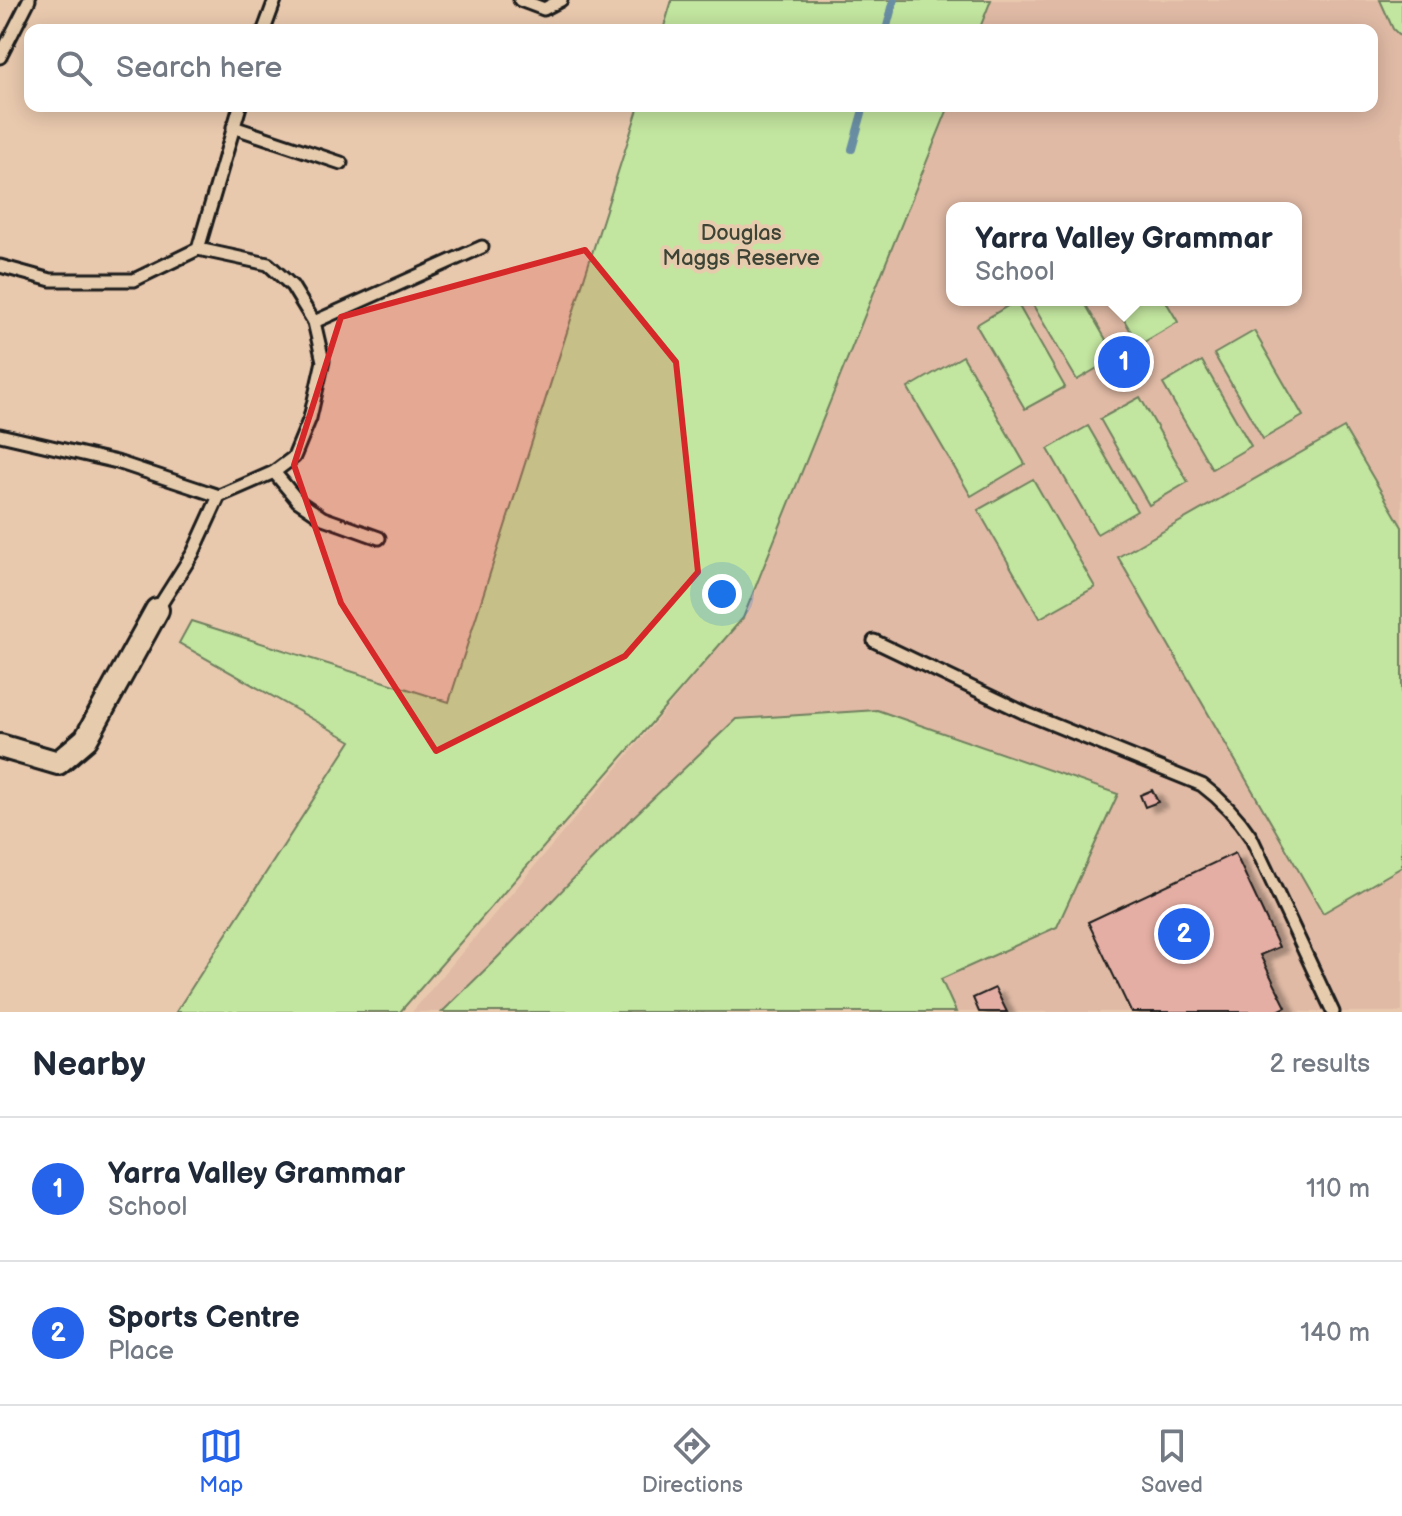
<!DOCTYPE html>
<html lang="en">
<head>
<meta charset="utf-8">
<style>
	:root { --surface:#fff; --page:#f2f2f3; --text:#1f2937; --muted:#747a83; --line:#e0e1e3; --accent:#2563eb }
	body { margin:0; font-family:"Balsamiq Sans",sans-serif; background:var(--page); color:var(--text) }
	.you { position:absolute; left:722px; top:594px; width:28px; height:28px; margin:-20px; border:6px solid #fff; border-radius:50%; background:#1a73e8; box-shadow:0 0 0 12px #1a73e833 }
	.badge { display:grid; place-items:center; width:52px; height:52px; border-radius:50%; background:var(--accent); color:#fff; font-size:26px; font-weight:700 }
	.pin { position:absolute; translate:-50% -50%; border:4px solid #fff; box-shadow:0 2px 8px #0006 }
	.popup { position:absolute; left:946px; top:202px; width:356px; height:104px; box-sizing:border-box; display:grid; place-content:center; border-radius:16px; background:var(--surface); filter:drop-shadow(0 2px 6px #0005); font-size:26px; white-space:nowrap; color:var(--muted) }
	.popup b { font-size:30px; color:var(--text) }
	.popup::after { content:''; position:absolute; left:50%; top:100%; margin-left:-16px; border:16px solid transparent; border-top-color:var(--surface) }
	.list { margin:0; padding:0; list-style:none }
	h2 { display:flex; justify-content:space-between; align-items:center; height:104px; margin:0; padding:0 32px; font-size:34px }
	h2 small { font-size:26px; font-weight:400; color:var(--muted) }
	.list li { display:grid; grid-template-columns:52px 1fr auto; gap:24px; align-items:center; box-sizing:border-box; height:144px; padding:0 32px; border-top:2px solid var(--line) }
	.list b { display:block; font-size:30px; white-space:nowrap }
	.list p { margin:0; font-size:26px; white-space:nowrap; color:var(--muted) }
	.list em { font-size:26px; font-style:normal; color:var(--muted) }
	.icon { flex:none; width:44px; height:44px; fill:none; stroke:currentColor; stroke-width:2; stroke-linecap:round; stroke-linejoin:round }
	.map { position:relative; flex:none; width:1402px; height:1012px; overflow:hidden }
	.search { position:absolute; background:var(--surface); box-shadow:0 4px 20px #0003; left:24px; right:24px; top:24px; height:88px; display:flex; align-items:center; gap:20px; box-sizing:border-box; padding:0 28px; border-radius:16px; color:var(--muted); font-size:30px }
	.sheet { height:392px; background:var(--surface) }
	nav { display:flex; justify-content:space-around; align-items:center; box-sizing:border-box; height:112px; border-top:2px solid var(--line); background:var(--surface); font-size:22px; color:var(--muted) }
	nav a { display:grid; justify-items:center; gap:4px }
	nav .on { color:var(--accent) }
	.map>svg:first-child { display:block }
	.built { fill:#e0baa5; fill-rule:evenodd }
	.green { fill:#c2e59f; stroke:#6f805e; stroke-width:2 }
	.lines { fill:none; stroke-linecap:round; stroke-linejoin:round }
	.stream { stroke:#698ea3; stroke-width:8 }
	.building { fill:#e5aea4; stroke:#1c1c1c; stroke-width:2; filter:url(#shadow) }
	.service-casing { stroke:#1c1c1c; stroke-width:17 }
	.minor-casing { stroke:#1c1c1c; stroke-width:28 }
	.service { stroke:#e6ccad; stroke-width:11 }
	.minor { stroke:#e6ccad; stroke-width:22 }
	.marked { fill:#d62828; fill-opacity:0.2; stroke:#d62828; stroke-width:6; stroke-linejoin:round }
	.labels { text-anchor:middle; dominant-baseline:central; stroke-width:8; stroke-linejoin:round; paint-order:stroke }
	.park-label { font-size:22px; fill:#3d4436; stroke:#e6ccad }
</style>
</head>
<body>
<div class="map">
<svg width="1402" height="1012" viewBox="0 0 1402 1012">
	<defs>
		<filter id="shadow"><feDropShadow dx="9" dy="5" stdDeviation="2" flood-color="#0004"/></filter>
	</defs>
	<rect width="100%" height="100%" fill="#e9c9ae"/>
	<filter id="ink" filterUnits="userSpaceOnUse"><feTurbulence type="fractalNoise" baseFrequency=".0125" numOctaves="2"/><feDisplacementMap in="SourceGraphic" scale="16" xChannelSelector="R" yChannelSelector="G"/><feConvolveMatrix kernelMatrix="1 2 1 2 8 2 1 2 1" color-interpolation-filters="sRGB"/></filter>
	<g filter="url(#ink)">
		<path class="built" d="M991 0H1402V1012H412L743 618 949 106H1372V30H979ZM952 208H1296V300H952Z"/>
		<g class="green">
			<polygon points="672,0 991,0 979,30 663,30"/>
			<polygon points="1380,0 1402,0 1402,38 1393,29"/>
			<polygon points="639,106 949,106 743,618 400,1012 176,1012 351,741 179,643 191,621 449,702"/>
			<polygon points="1030,300 1083,300 1116,357 1077,380"/>
			<polygon points="1112,300 1165,300 1178,322 1139,345"/>
			<polygon points="1016,301 1065,387 1025,409 976,325"/>
			<polygon points="1254,331 1303,416 1263,439 1214,354"/>
			<polygon points="963,356 1025,464 971,496 908,388"/>
			<polygon points="1202,361 1251,446 1212,469 1163,384"/>
			<polygon points="1140,397 1188,482 1149,505 1100,419"/>
			<polygon points="1088,426 1137,511 1097,534 1048,449"/>
			<polygon points="1344,428 1402,527 1402,867 1323,913 1118,557"/>
			<polygon points="1033,479 1095,587 1040,618 978,510"/>
			<polygon points="877,710 1118,794 1057,927 941,979 956,1012 442,1012 496,959 627,823 736,719"/>
		</g>
		<g class="lines">
			<g class="stream">
				<polyline points="886,30 894,0"/>
				<polyline points="852,149 864,106"/>
			</g>
		</g>
		<g class="building">
			<polygon points="1152,790 1158,802 1145,807 1140,795"/>
			<polygon points="1235,853 1279,947 1260,955 1286,1007 1276,1012 1131,1012 1088,922"/>
			<polygon points="995,988 1007,1012 979,1012 973,998"/>
		</g>
		<g class="lines">
			<g class="service-casing">
				<g id="service">
					<polyline points="520,0 544,9 561,0"/>
					<polyline points="264,30 275,0"/>
					<polyline points="0,57 29,0"/>
					<polyline points="233,127 341,163"/>
					<polyline points="0,266 51,280 134,280 198,249 240,106"/>
					<polyline points="314,322 482,247"/>
					<polyline points="0,435 117,462 219,496 274,472 294,457 310,418 323,361 314,322 292,286 268,264 198,249"/>
					<polyline points="274,472 298,501 323,518 379,538"/>
					<polyline points="157,610 193,553 219,496"/>
					<path d="M874 641 1025 713 1202 785C1222 800 1237 816 1251 837L1333 1012"/>
				</g>
			</g>
			<g class="minor-casing">
				<polyline id="minor" points="0,746 58,763 86,739 157,610"/>
			</g>
			<use href="#service" class="service"/>
			<use href="#minor" class="minor"/>
		</g>
	</g>
	<path class="marked" d="M585 250 676 362 698 572 625 656 436 751 341 603 294 465 341 317Z"/>
	<g class="labels">
		<g class="park-label">
			<text x="741" y="233">Douglas<tspan x="741" dy="25">Maggs Reserve</tspan></text>
		</g>
	</g>
</svg>
<div class="you"></div>
<div class="pin badge" style="left:1124px;top:362px">1</div>
<div class="popup"><b>Yarra Valley Grammar</b>School</div>
<div class="pin badge" style="left:1184px;top:934px">2</div>
<div class="search"><svg class="icon" aria-label="search" viewBox="0 0 24 24"><circle cx="10" cy="10" r="6"/><path d="M15 15l6 6"/></svg>Search here</div>
</div>
<section class="sheet">
<h2>Nearby<small>2 results</small></h2>
<ul class="list">
<li><span class="badge">1</span><div><b>Yarra Valley Grammar</b><p>School</p></div><em>110 m</em></li>
<li><span class="badge">2</span><div><b>Sports Centre</b><p>Place</p></div><em>140 m</em></li>
</ul>
</section>
<nav>
<a class="on"><svg class="icon" aria-label="map" viewBox="0 0 24 24"><path d="M3 6l6-2 6 2 6-2v14l-6 2-6-2-6 2zM9 4v14M15 6v14"/></svg>Map</a>
<a><svg class="icon" aria-label="directions" viewBox="0 0 24 24"><path d="M12 3l9 9-9 9-9-9zM9 14v-3h6M13 9l2 2-2 2"/></svg>Directions</a>
<a><svg class="icon" aria-label="saved" viewBox="0 0 24 24"><path d="M7 4h10v16l-5-4-5 4z"/></svg>Saved</a>
</nav>
</body>
</html>
